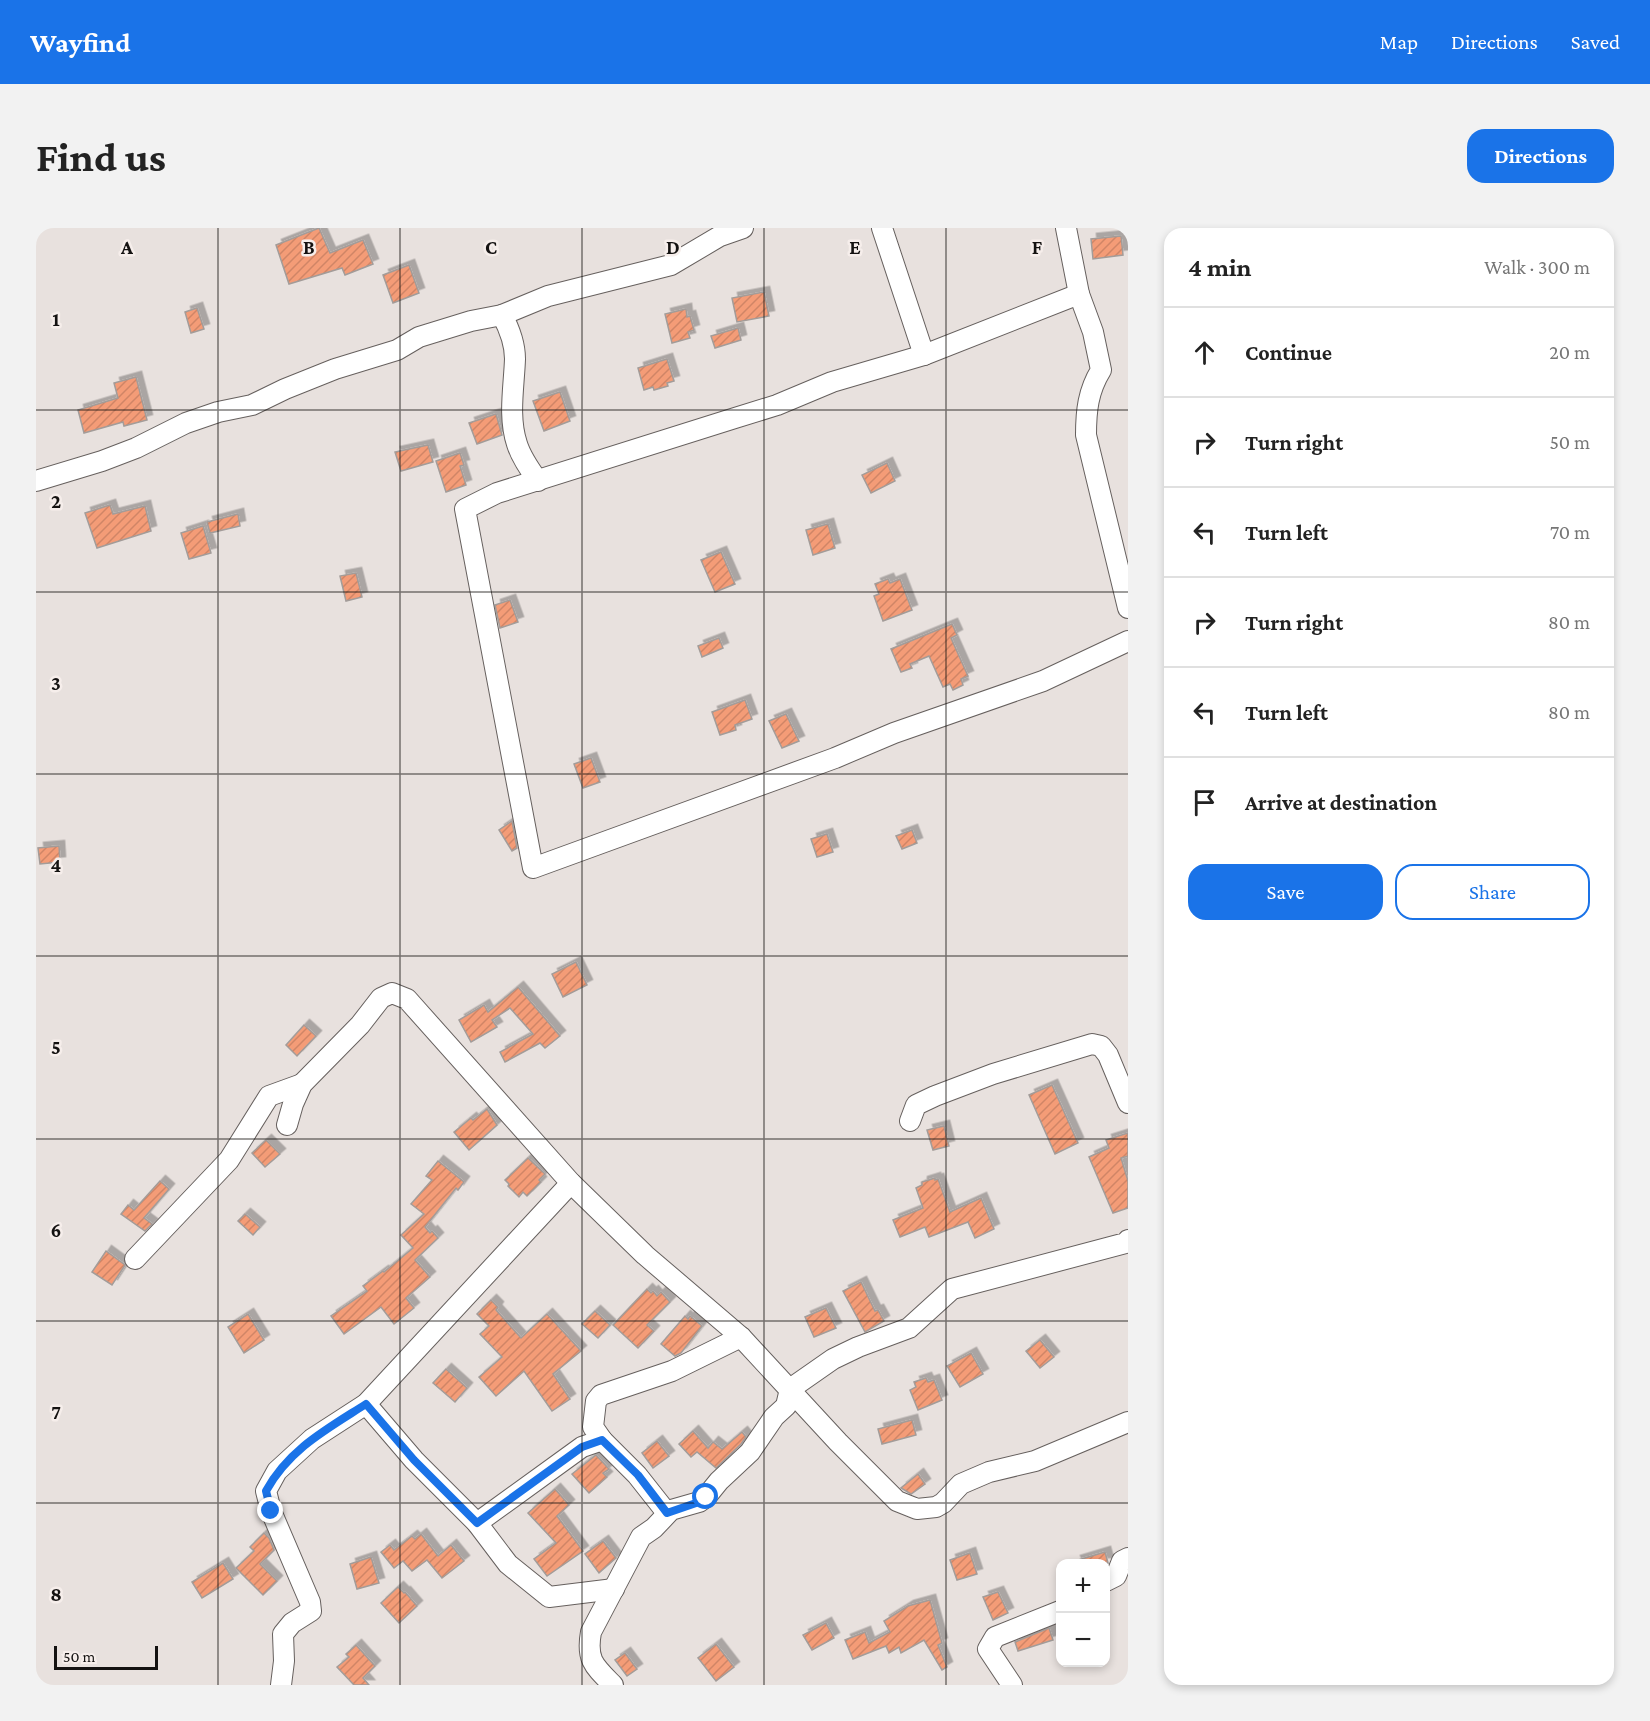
<!DOCTYPE html>
<html lang="en">
<head>
<meta charset="utf-8">
<style>
	:root { --surface:#fff; --page:#f2f2f2; --text:#222; --muted:#767676; --line:#e0e0e0; --accent:#1a73e8 }
	body { margin:0; font-family:"Crimson Pro",serif; background:var(--page); color:var(--text) }
	.controls { position:absolute; right:18px; bottom:18px; display:grid; overflow:hidden; border-radius:12px; box-shadow:0 3px 9px #0003 }
	.controls button { width:54px; height:54px; display:grid; place-items:center; padding:0; border:0; border-bottom:2px solid var(--line); background:var(--surface); color:var(--text); font:30px sans-serif }
	.scale { position:absolute; left:18px; bottom:15px; width:104px; box-sizing:border-box; padding-left:6px; border:3px solid #141211; border-top:0; font-size:16px; line-height:21px; white-space:nowrap; color:#141211; -webkit-text-stroke:4px #f6eeeb; paint-order:stroke }
	.stop { position:absolute; width:18px; height:18px; margin:-14px; border:4px solid #1a73e8; border-radius:50%; background:#fff }
	.stop.end { background:#1a73e8; border-color:#fff; box-shadow:0 2px 6px #0008 }
	.list { margin:0; padding:0; list-style:none }
	h2 { display:flex; justify-content:space-between; align-items:center; height:78px; margin:0; padding:0 24px; font-size:26px }
	h2 small { font-size:20px; font-weight:400; color:var(--muted) }
	.list li { display:grid; grid-template-columns:39px 1fr auto; gap:18px; align-items:center; box-sizing:border-box; height:90px; padding:0 24px; border-top:2px solid var(--line) }
	.list b { display:block; font-size:22px; white-space:nowrap }
	.list em { font-size:20px; font-style:normal; color:var(--muted) }
	.actions { display:flex; gap:12px; padding:18px 24px }
	.actions a { flex:1; padding:14px 0; border:2px solid var(--accent); border-radius:18px; text-align:center; font-size:21px; color:var(--accent) }
	.actions .main { background:var(--accent); color:#fff }
	.icon { flex:none; width:33px; height:33px; fill:none; stroke:currentColor; stroke-width:2; stroke-linecap:round; stroke-linejoin:round }
	.map { position:relative; flex:none; width:1092px; height:1457px; overflow:hidden; border-radius:18px }
	header { display:flex; align-items:center; gap:36px; box-sizing:border-box; height:84px; padding:0 30px; background:var(--accent); color:#fff }
	header strong { font-size:28px }
	nav { display:flex; gap:33px; margin-inline-start:auto; font-size:21px }
	.intro { display:flex; align-items:center; justify-content:space-between; box-sizing:border-box; height:144px; padding:0 36px }
	h1 { margin:0; font-size:42px }
	.button { padding:15px 27px; border-radius:18px; background:var(--accent); color:#fff; font-size:21px; font-weight:700 }
	main { display:flex; gap:36px; padding:0 36px }
	aside { flex:1; background:var(--surface); border-radius:18px; box-shadow:0 3px 9px #0003 }
	.map>svg:first-child { display:block }
	.building { fill:url(#building-hatch); stroke:#a39c99; stroke-width:1.5; filter:url(#shadow) }
	.lines { fill:none; stroke-linecap:round; stroke-linejoin:round }
	.minor-casing { stroke:#66605e; stroke-width:22 }
	.minor { stroke:#fff; stroke-width:20 }
	.route { stroke:#1a73e8; stroke-width:8 }
	.grid { fill:none; stroke:#141211; stroke-width:1.5; stroke-opacity:0.55 }
	.grid-label { font-size:20px; text-anchor:middle; font-weight:bold; fill:#141211; stroke:#f6eeeb; stroke-width:5; stroke-linejoin:round; paint-order:stroke }
</style>
</head>
<body>
<header>
<strong>Wayfind</strong>
<nav><a>Map</a><a>Directions</a><a>Saved</a></nav>
</header>
<div class="intro"><h1>Find us</h1><a class="button">Directions</a></div>
<main>
<div class="map">
<svg width="1092" height="1457" viewBox="0 0 1092 1457">
	<defs>
		<pattern id="building-hatch" width="6" height="6" patternUnits="userSpaceOnUse" patternTransform="scale(1.5)"><rect width="6" height="6" fill="#f49c77"/><path d="M-1 1l2-2M0 6l6-6M5 7l2-2" fill="none" stroke="#d08566"/></pattern>
		<filter id="shadow"><feDropShadow dx="5.5" dy="-5.5" stdDeviation="0" flood-color="#0004"/></filter>
	</defs>
	<rect width="100%" height="100%" fill="#e8e1de"/>
	<g class="building">
		<polygon points="283,0 294,25 327,12 337,36 309,47 306,40 253,56 240,17"/>
		<polygon points="1085,8 1087,27 1057,31 1055,11"/>
		<polygon points="373,37 383,65 357,75 347,47"/>
		<polygon points="728,64 733,88 701,94 696,70"/>
		<polygon points="161,80 168,101 155,105 149,84"/>
		<polygon points="650,81 651,89 654,88 658,102 652,104 654,110 636,115 629,86"/>
		<polygon points="702,100 705,112 679,120 675,108"/>
		<polygon points="631,131 638,153 631,155 632,158 618,162 617,159 608,162 602,140"/>
		<polygon points="100,149 111,192 88,198 87,194 48,205 42,182 82,170 78,155"/>
		<polygon points="524,164 534,193 508,203 497,173"/>
		<polygon points="460,186 466,207 441,216 433,195"/>
		<polygon points="392,217 397,234 365,243 359,224"/>
		<polygon points="424,225 428,237 424,238 430,257 410,264 400,233"/>
		<polygon points="851,235 859,253 835,265 826,247"/>
		<polygon points="74,277 77,286 109,278 115,303 61,320 49,285"/>
		<polygon points="202,286 204,298 174,305 171,294"/>
		<polygon points="792,296 799,320 777,327 770,302"/>
		<polygon points="167,298 175,325 153,331 145,305"/>
		<polygon points="685,324 699,356 679,364 665,332"/>
		<polygon points="320,345 326,369 310,373 304,348"/>
		<polygon points="852,351 854,355 864,351 876,382 847,393 838,368 843,366 839,356"/>
		<polygon points="474,372 482,394 464,400 459,377"/>
		<polygon points="916,396 921,407 915,410 932,448 925,451 927,457 917,462 914,456 907,459 893,428 874,436 876,440 865,444 855,421"/>
		<polygon points="683,410 687,420 666,429 662,418"/>
		<polygon points="709,472 716,491 699,497 700,502 684,507 676,484"/>
		<polygon points="750,486 763,513 746,520 733,493"/>
		<polygon points="555,530 564,554 547,560 538,536"/>
		<polygon points="476,593 481,620 476,623 463,602"/>
		<polygon points="876,602 881,615 866,621 860,608"/>
		<polygon points="791,606 797,624 781,629 775,611"/>
		<polygon points="23,618 24,634 4,636 2,620"/>
		<polygon points="540,734 551,757 527,769 516,746"/>
		<polygon points="482,759 524,808 509,820 504,815 469,834 464,824 497,806 474,780 456,792 461,799 435,814 423,792 448,777 452,784"/>
		<polygon points="268,797 280,808 261,828 250,817"/>
		<polygon points="1016,857 1042,915 1019,926 993,867"/>
		<polygon points="451,881 461,897 433,922 418,904 435,890 437,892"/>
		<polygon points="908,898 913,918 897,922 891,902"/>
		<polygon points="1092,905 1092,928 1085,930 1092,953 1092,980 1077,985 1053,929 1073,920 1070,912"/>
		<polygon points="230,912 244,926 229,939 216,925"/>
		<polygon points="492,930 509,946 503,952 505,954 491,968 487,964 483,969 472,958 473,956 469,952"/>
		<polygon points="402,933 428,954 422,962 420,960 389,999 394,1005 396,1003 402,1010 379,1032 394,1049 370,1070 378,1080 358,1096 345,1079 308,1106 295,1088 331,1063 327,1058 347,1043 348,1044 377,1020 365,1007 388,986 375,976 396,952 390,948"/>
		<polygon points="899,950 899,952 902,951 914,984 945,970 958,1001 939,1010 932,994 893,1009 889,999 864,1009 857,992 887,980 880,960 886,957 886,954"/>
		<polygon points="124,953 133,961 108,990 116,996 109,1003 85,986 92,977 98,982"/>
		<polygon points="209,986 224,999 217,1007 202,993"/>
		<polygon points="70,1023 89,1037 76,1057 56,1044"/>
		<polygon points="825,1054 839,1083 842,1082 848,1093 829,1104 807,1063"/>
		<polygon points="611,1061 615,1065 617,1063 621,1068 625,1064 634,1074 611,1097 618,1103 602,1120 577,1097"/>
		<polygon points="455,1072 462,1079 460,1082 485,1110 511,1086 545,1123 517,1146 534,1171 516,1183 488,1143 460,1168 443,1149 466,1129 444,1106 453,1098 441,1086"/>
		<polygon points="790,1080 800,1100 778,1109 769,1089"/>
		<polygon points="559,1083 574,1097 562,1110 546,1096"/>
		<polygon points="212,1086 228,1112 208,1125 192,1099"/>
		<polygon points="649,1088 652,1091 654,1088 666,1098 645,1125 639,1128 625,1116"/>
		<polygon points="1004,1112 1018,1129 1004,1140 990,1123"/>
		<polygon points="935,1125 947,1146 924,1159 911,1138"/>
		<polygon points="410,1141 431,1160 419,1174 397,1155"/>
		<polygon points="890,1150 892,1154 898,1152 906,1172 882,1182 874,1162 880,1159 878,1154"/>
		<polygon points="876,1192 880,1207 846,1216 842,1201"/>
		<polygon points="657,1203 672,1220 677,1214 686,1221 706,1204 710,1209 705,1216 680,1240 661,1224 655,1229 643,1216"/>
		<polygon points="621,1213 633,1228 617,1240 606,1225"/>
		<polygon points="560,1227 573,1241 567,1245 571,1249 553,1265 536,1246"/>
		<polygon points="882,1246 889,1256 875,1266 865,1260"/>
		<polygon points="519,1261 533,1277 521,1288 547,1323 511,1348 498,1331 520,1315 492,1285"/>
		<polygon points="228,1305 233,1310 238,1322 224,1336 241,1353 227,1367 200,1340 218,1323 214,1319"/>
		<polygon points="385,1306 402,1328 415,1317 428,1333 406,1350 391,1332 376,1343 367,1333 358,1340 345,1324 354,1317 358,1322 376,1308 379,1311"/>
		<polygon points="567,1313 580,1330 563,1345 549,1326"/>
		<polygon points="1069,1324 1072,1335 1040,1335 1039,1333"/>
		<polygon points="934,1325 941,1346 921,1352 914,1332"/>
		<polygon points="335,1329 343,1355 321,1361 314,1336"/>
		<polygon points="187,1335 197,1351 166,1370 156,1354"/>
		<polygon points="362,1359 368,1365 369,1364 381,1378 363,1395 345,1375"/>
		<polygon points="962,1364 972,1385 957,1392 947,1369"/>
		<polygon points="894,1372 906,1415 902,1417 911,1439 906,1442 888,1412 865,1425 863,1419 853,1425 850,1418 817,1431 809,1412 829,1404 833,1415 854,1404 848,1393 872,1378"/>
		<polygon points="790,1395 798,1410 776,1422 767,1407"/>
		<polygon points="1013,1400 1017,1412 982,1423 979,1414"/>
		<polygon points="680,1416 698,1439 680,1453 662,1430"/>
		<polygon points="320,1417 339,1438 327,1450 333,1457 318,1457 301,1439 313,1429 310,1426"/>
		<polygon points="589,1425 601,1441 591,1448 579,1432"/>
	</g>
	<g class="lines">
		<g class="minor-casing">
			<g id="minor">
				<polyline points="846,0 888,127"/>
				<path d="M1030 0 1043 66 1057 104 1065 142C1052 163 1050 183 1050 207L1092 380"/>
				<polyline points="1043,66 888,127 796,154 741,177 699,190 461,265 429,281 497,640 799,530 858,505 1007,453 1092,413"/>
				<path d="M466 87C473 100 479 116 479 131 478 159 472 189 481 216 485 229 494 242 502 253"/>
				<polyline points="0,253 66,233 100,220 150,195 182,184 216,177 249,161 299,141 361,122 383,109 435,93 466,87 512,68 635,37 684,8 707,0"/>
				<polyline points="874,893 880,877 899,868 957,846 1056,816 1065,818 1072,827 1092,875"/>
				<polyline points="251,897 257,876 266,856 324,797 345,770 356,765 371,771 535,955 609,1027 705,1109 802,1214 861,1273 881,1281 900,1279 907,1275 925,1256 953,1244 999,1233 1092,1194"/>
				<polyline points="99,1031 193,932 233,868 266,856"/>
				<polyline points="330,1176 378,1232 441,1295 472,1336 513,1369 578,1361"/>
				<polyline points="566,1212 601,1247 631,1285"/>
				<polyline points="441,1295 546,1219 566,1212 557,1199 560,1173 565,1167 636,1143 705,1109"/>
				<polyline points="1070,1353 1080,1348 1086,1333 1092,1330"/>
				<polyline points="245,1457 248,1433 247,1406 256,1395 275,1383 274,1374 235,1283 230,1263 241,1243 276,1211 330,1176 535,955"/>
				<path d="M577 1457C558 1438 550 1432 555 1404L605 1309 618 1300 635 1282 663 1274 670 1269 683 1253 714 1224 738 1189 750 1178 754 1161 797 1131 822 1119 873 1100 916 1061 1090 1015 1092 1012"/>
				<polyline points="976,1457 952,1421 959,1409 1024,1383"/>
			</g>
		</g>
		<use href="#minor" class="minor"/>
	</g>
	<g class="lines">
		<path class="route" d="M235 1283 230 1263C253 1221 291 1201 330 1176L378 1232 441 1295 546 1219 566 1212 602 1247 631 1285 663 1274 670 1269"/>
	</g>
	<path class="grid" d="M182 0V1457M364 0V1457M546 0V1457M728 0V1457M910 0V1457M0 182H1092M0 364H1092M0 546H1092M0 728H1092M0 911H1092M0 1093H1092M0 1275H1092"/>
	<g class="grid-label">
		<text x="91" y="26">A</text>
		<text x="273" y="26">B</text>
		<text x="455" y="26">C</text>
		<text x="637" y="26">D</text>
		<text x="819" y="26">E</text>
		<text x="1001" y="26">F</text>
		<text x="20" y="98">1</text>
		<text x="20" y="280">2</text>
		<text x="20" y="462">3</text>
		<text x="20" y="644">4</text>
		<text x="20" y="826">5</text>
		<text x="20" y="1009">6</text>
		<text x="20" y="1191">7</text>
		<text x="20" y="1373">8</text>
	</g>
</svg>
<div class="controls">
<button>+</button>
<button>−</button>
</div>
<div class="scale">50 m</div>
<div class="stop" style="left:670px;top:1269px"></div>
<div class="stop end" style="left:235px;top:1283px"></div>
</div>
<aside>
<h2>4 min<small>Walk · 300 m</small></h2>
<ul class="list">
<li><svg class="icon" aria-label="ahead" viewBox="0 0 24 24"><path d="M12 20V5M6 11l6-6 6 6"/></svg><div><b>Continue</b></div><em>20 m</em></li>
<li><svg class="icon" aria-label="right" viewBox="0 0 24 24"><path d="M7 20v-9h11M14 6l5 5-5 5"/></svg><div><b>Turn right</b></div><em>50 m</em></li>
<li><svg class="icon" aria-label="left" viewBox="0 0 24 24"><path d="M17 20v-9H6M10 6l-5 5 5 5"/></svg><div><b>Turn left</b></div><em>70 m</em></li>
<li><svg class="icon" aria-label="right" viewBox="0 0 24 24"><path d="M7 20v-9h11M14 6l5 5-5 5"/></svg><div><b>Turn right</b></div><em>80 m</em></li>
<li><svg class="icon" aria-label="left" viewBox="0 0 24 24"><path d="M17 20v-9H6M10 6l-5 5 5 5"/></svg><div><b>Turn left</b></div><em>80 m</em></li>
<li><svg class="icon" aria-label="arrive" viewBox="0 0 24 24"><path d="M6 21V4h12l-3 4 3 4H6"/></svg><div><b>Arrive at destination</b></div></li>
</ul>
<div class="actions"><a class="main">Save</a><a>Share</a></div>
</aside>
</main>
</body>
</html>
